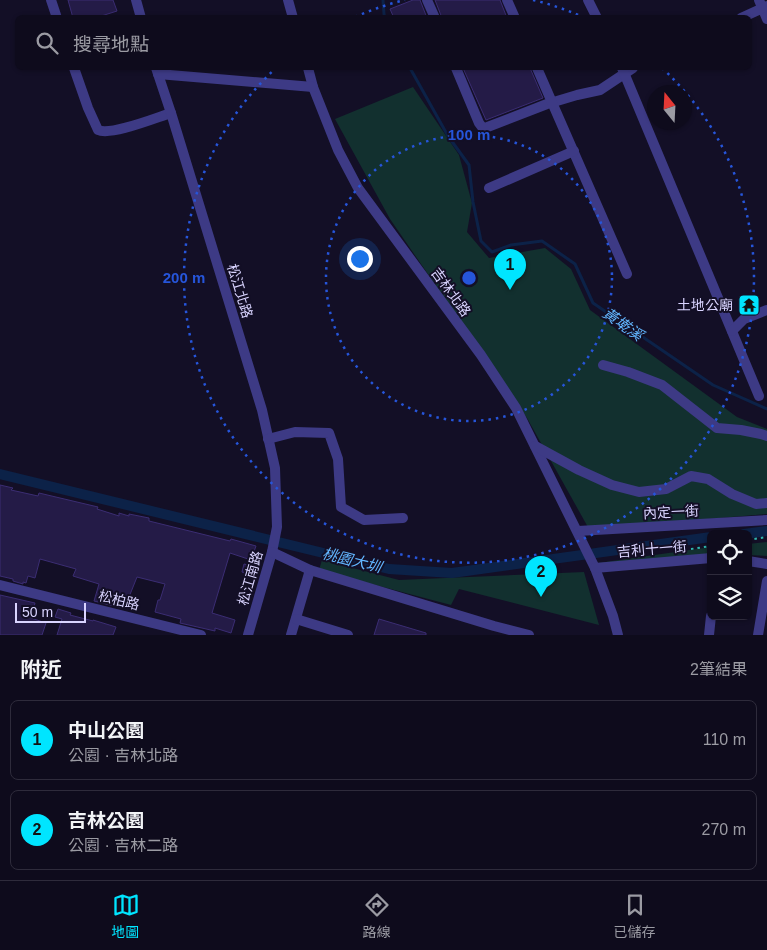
<!DOCTYPE html>
<html lang="zh-TW">
<head>
<meta charset="utf-8">
<style>
	:root { --surface:#0e0b1c; --page:#1c1929; --text:#f1f3f6; --muted:#9b9ba3; --line:#2e2b3b; --accent:#00e5ff }
	body { margin:0; font-family:Helvetica,"Noto Sans TC",sans-serif; background:var(--page); color:var(--text) }
	.controls { position:absolute; right:15px; bottom:15px; display:grid; overflow:hidden; border-radius:8px; box-shadow:0 1px 4px #0004 }
	.controls button { width:45px; height:45px; display:grid; place-items:center; padding:0; border:0; border-bottom:1px solid var(--line); background:var(--surface); color:var(--text); font:25px sans-serif }
	.compass { position:absolute; left:647px; top:85px; width:45px; height:45px; border-radius:50%; background:var(--surface); box-shadow:0 1px 4px #0004; rotate:342deg }
	.scale { position:absolute; left:15px; bottom:12px; width:71px; box-sizing:border-box; padding-left:5px; border:2px solid #d9d4ff; border-top:0; font-size:14px; line-height:18px; white-space:nowrap; color:#d9d4ff; -webkit-text-stroke:4px #130f26; paint-order:stroke }
	.you { position:absolute; left:359px; top:258px; width:18px; height:18px; margin:-12px; border:4px solid #fff; border-radius:50%; background:#1a73e8; box-shadow:0 0 0 8px #1a73e833 }
	.badge { display:grid; place-items:center; width:32px; height:32px; border-radius:50%; background:var(--accent); color:#111; font-size:16px; font-weight:700 }
	.pin { position:absolute; translate:-50% -41px; filter:drop-shadow(0 1px 2px #0008) }
	.pin::after { content:''; position:absolute; top:26px; width:18px; height:15px; background:inherit; clip-path:polygon(0 0,100% 0,50% 100%) }
	.list { margin:0; padding:0; list-style:none }
	h2 { display:flex; justify-content:space-between; align-items:center; height:65px; margin:0; padding:0 20px; font-size:21px }
	h2 small { font-size:16px; font-weight:400; color:var(--muted) }
	.list li { display:grid; grid-template-columns:32px 1fr auto; gap:15px; align-items:center; box-sizing:border-box; height:80px; margin:0 10px 10px; padding:0 10px; border:1px solid var(--line); border-radius:8px }
	.list b { display:block; font-size:19px; white-space:nowrap }
	.list p { margin:0; font-size:16px; white-space:nowrap; color:var(--muted) }
	.list em { font-size:16px; font-style:normal; color:var(--muted) }
	.icon { flex:none; width:28px; height:28px; fill:none; stroke:currentColor; stroke-width:2; stroke-linecap:round; stroke-linejoin:round }
	.map { position:relative; flex:none; width:767px; height:635px; overflow:hidden }
	.search { position:absolute; background:var(--surface); box-shadow:0 1px 4px #0004; left:15px; right:15px; top:15px; height:55px; display:flex; align-items:center; gap:12px; box-sizing:border-box; padding:0 18px; border-radius:8px; color:var(--muted); font-size:19px }
	.sheet { height:245px; background:var(--surface) }
	nav { display:flex; justify-content:space-around; align-items:center; box-sizing:border-box; height:70px; border-top:1px solid var(--line); background:var(--surface); font-size:14px; color:var(--muted) }
	nav a { display:grid; justify-items:center; gap:2px }
	nav .on { color:var(--accent) }
	.map>svg:first-child { display:block }
	.green { fill:#12302f }
	.lines { fill:none; stroke-linecap:round; stroke-linejoin:round }
	.stream { stroke:#0c2248; stroke-width:3 }
	.canal { stroke:#0c2248; stroke-width:10 }
	.building { fill:#241b47; stroke:#3b2d73 }
	.path { stroke:#2fb8b0; stroke-width:2; stroke-dasharray:2.5 4; stroke-linecap:butt }
	.minor { stroke:#3d3a85; stroke-width:10 }
	.ring { fill:none; stroke:#2655da; stroke-width:2.5; stroke-dasharray:2.5 5 }
	.labels { text-anchor:middle; dominant-baseline:central; stroke-width:4; stroke-linejoin:round; paint-order:stroke }
	.street-label { font-size:14px; fill:#d9d4ff; stroke:#130f26 }
	.poi-label { font-size:14px; fill:#d9d4ff; stroke:#130f26; text-anchor:end }
	.water-label { font-size:15px; font-style:italic; fill:#62b6ff; stroke:#130f26 }
	.centre { fill:#2655da; stroke:#130f26; stroke-width:2.5 }
	.ring-label { font-size:15px; text-anchor:middle; font-weight:bold; fill:#2655da; stroke:#130f26; stroke-width:4; stroke-linejoin:round; paint-order:stroke }
</style>
</head>
<body>
<div class="map">
<svg width="767" height="635" viewBox="0 0 767 635">
	<rect width="100%" height="100%" fill="#130f26"/>
	<g class="green">
		<polygon points="413,87 459,155 472,203 467,232 489,258 545,248 571,269 590,310 737,417 767,429 767,514 589,529 527,418 390,219 335,119"/>
		<polygon points="767,542 767,556 748,555 748,544"/>
		<polygon points="711,547 711,554 600,570 598,563"/>
		<polygon points="322,560 399,580 584,572 599,625 459,589 451,605 319,570"/>
	</g>
	<g class="lines">
		<g class="stream">
			<polyline points="383,0 384,14 385,18"/>
			<polyline points="410,68 448,136 469,165 473,202 481,241 492,252 511,245 542,241 575,264 593,303 713,385 767,409"/>
		</g>
		<g class="canal">
			<polyline points="0,474 389,569 452,573 711,537"/>
			<polyline points="744,534 767,531"/>
		</g>
	</g>
	<g class="building">
		<polygon points="68,0 113,0 117,11 95,18 73,18"/>
		<polygon points="413,0 420,0 427,18 394,18 390,9"/>
		<polygon points="435,0 500,0 507,18 442,18"/>
		<polygon points="463,68 530,68 543,98 486,120"/>
		<polygon points="748,297 756,307 747,310 741,303"/>
		<polygon points="0,485 13,488 11,490 38,496 39,493 98,507 97,509 119,516 119,513 129,516 129,514 149,518 149,521 230,541 231,539 256,546 251,560 230,553 212,613 235,620 231,633 215,628 215,631 180,623 181,619 155,612 158,600 160,600 165,584 137,577 129,597 126,596 122,608 94,601 99,584 73,576 76,569 40,559 35,578 28,576 26,583 23,582 23,584 13,581 13,579 0,576"/>
		<polygon points="244,564 252,566 249,575 242,572"/>
		<polygon points="0,595 35,603 31,618 46,623 42,635 0,635"/>
		<polygon points="58,609 71,613 70,615 93,621 93,620 116,627 113,635 57,635 62,619 55,617"/>
		<polygon points="379,619 426,633 426,635 374,635"/>
	</g>
	<g class="lines">
		<g class="path">
			<polyline points="748,540 767,537"/>
			<polyline points="691,549 711,546"/>
		</g>
		<g class="minor">
			<polyline points="51,0 57,18"/>
			<polyline points="136,0 141,18"/>
			<polyline points="288,0 293,18"/>
			<polyline points="427,0 435,18"/>
			<polyline points="507,0 515,18"/>
			<polyline points="588,0 597,18"/>
			<polyline points="759,0 767,19"/>
			<polyline points="741,18 767,6"/>
			<path d="M74 68 88 108 98 130C111 136 155 118 171 113"/>
			<polyline points="156,68 171,113 262,410 275,468 277,527 272,552 248,635"/>
			<polyline points="308,68 313,87 338,150 358,188 481,355 516,408 595,568 613,616 618,635"/>
			<polyline points="456,68 479,123 482,127 485,128 547,104 577,95 600,90 633,68"/>
			<polyline points="537,68 627,274"/>
			<polyline points="622,68 759,396"/>
			<polyline points="158,74 313,87"/>
			<polyline points="489,188 574,151"/>
			<polyline points="732,331 744,319 767,310"/>
			<polyline points="603,365 628,372 662,385 717,428 741,430 761,434 767,436"/>
			<polyline points="268,439 295,432 329,433 338,459 341,507 364,520 403,518"/>
			<polyline points="535,446 579,470 612,485 639,492 666,489 691,476 708,479 732,494 756,504 767,503"/>
			<polyline points="578,531 767,520"/>
			<polyline points="272,552 310,570 291,635"/>
			<polyline points="748,561 767,564"/>
			<polyline points="595,568 711,558"/>
			<polyline points="310,570 494,626 529,635"/>
			<polyline points="0,585 201,635"/>
			<polyline points="296,619 348,635"/>
			<polyline points="709,635 711,616"/>
			<polyline points="758,635 767,581"/>
		</g>
	</g>
	<g class="ring">
		<circle cx="469" cy="278" r="143"/>
		<path d="M355 17A285 285 0 0 1 405 0M533 0A285 285 0 0 1 583 17M662 68A285 285 0 1 1 276 68"/>
	</g>
	<defs>
		<g id="temple-square" transform="scale(1.125)"><rect x="-9" y="-9" width="18" height="18" rx="4" fill="#00e5ff" stroke="#130f26"/><path d="M0-6L5-2H3V0L6.5 2.5H4V6H1.5V3h-3V6H-4V2.5H-6.5L-3 0V-2H-5Z" fill="#111"/></g>
	</defs>
	<g fill-rule="evenodd">
		<use href="#temple-square" x="749" y="305"/>
	</g>
	<g class="labels">
		<g class="street-label">
			<text transform="translate(240 291) rotate(73)">松江北路</text>
			<text transform="translate(451 292) rotate(54)">吉林北路</text>
			<text transform="translate(671 512) rotate(-3)">內定一街</text>
			<text transform="translate(652 549) rotate(-5)">吉利十一街</text>
			<text transform="translate(250 578) rotate(-74)">松江南路</text>
			<text transform="translate(119 600) rotate(14)">松柏路</text>
		</g>
		<g class="poi-label">
			<text x="733" y="305">土地公廟</text>
		</g>
		<g class="water-label">
			<text transform="translate(623 324) rotate(35)">黃墘溪</text>
			<text transform="translate(352 560) rotate(14)">桃園大圳</text>
		</g>
	</g>
	<circle cx="469" cy="278" r="8" class="centre"/>
	<g class="ring-label">
		<text x="469" y="140">100 m</text>
		<text x="184" y="283">200 m</text>
	</g>
</svg>
<div class="controls">
<button><svg class="icon" aria-label="locate" viewBox="0 0 24 24"><circle cx="12" cy="12" r="6"/><path d="M12 2v4M12 18v4M2 12h4M18 12h4"/></svg></button>
<button><svg class="icon" aria-label="layers" viewBox="0 0 24 24"><path d="M12 4l9 5-9 5-9-5zM3 14l9 5 9-5"/></svg></button>
</div>
<svg class="compass" viewBox="-18 -18 36 36"><path d="M0-13l5 13h-10z" fill="#e53935"/><path d="M0 13l5-13h-10z" fill="#9b9ba3"/></svg>
<div class="scale">50 m</div>
<div class="you"></div>
<div class="pin badge" style="left:510px;top:290px">1</div>
<div class="pin badge" style="left:541px;top:597px">2</div>
<div class="search"><svg class="icon" aria-label="search" viewBox="0 0 24 24"><circle cx="10" cy="10" r="6"/><path d="M15 15l6 6"/></svg>搜尋地點</div>
</div>
<section class="sheet">
<h2>附近<small>2筆結果</small></h2>
<ul class="list">
<li><span class="badge">1</span><div><b>中山公園</b><p>公園 · 吉林北路</p></div><em>110 m</em></li>
<li><span class="badge">2</span><div><b>吉林公園</b><p>公園 · 吉林二路</p></div><em>270 m</em></li>
</ul>
</section>
<nav>
<a class="on"><svg class="icon" aria-label="map" viewBox="0 0 24 24"><path d="M3 6l6-2 6 2 6-2v14l-6 2-6-2-6 2zM9 4v14M15 6v14"/></svg>地圖</a>
<a><svg class="icon" aria-label="directions" viewBox="0 0 24 24"><path d="M12 3l9 9-9 9-9-9zM9 14v-3h6M13 9l2 2-2 2"/></svg>路線</a>
<a><svg class="icon" aria-label="saved" viewBox="0 0 24 24"><path d="M7 4h10v16l-5-4-5 4z"/></svg>已儲存</a>
</nav>
</body>
</html>
